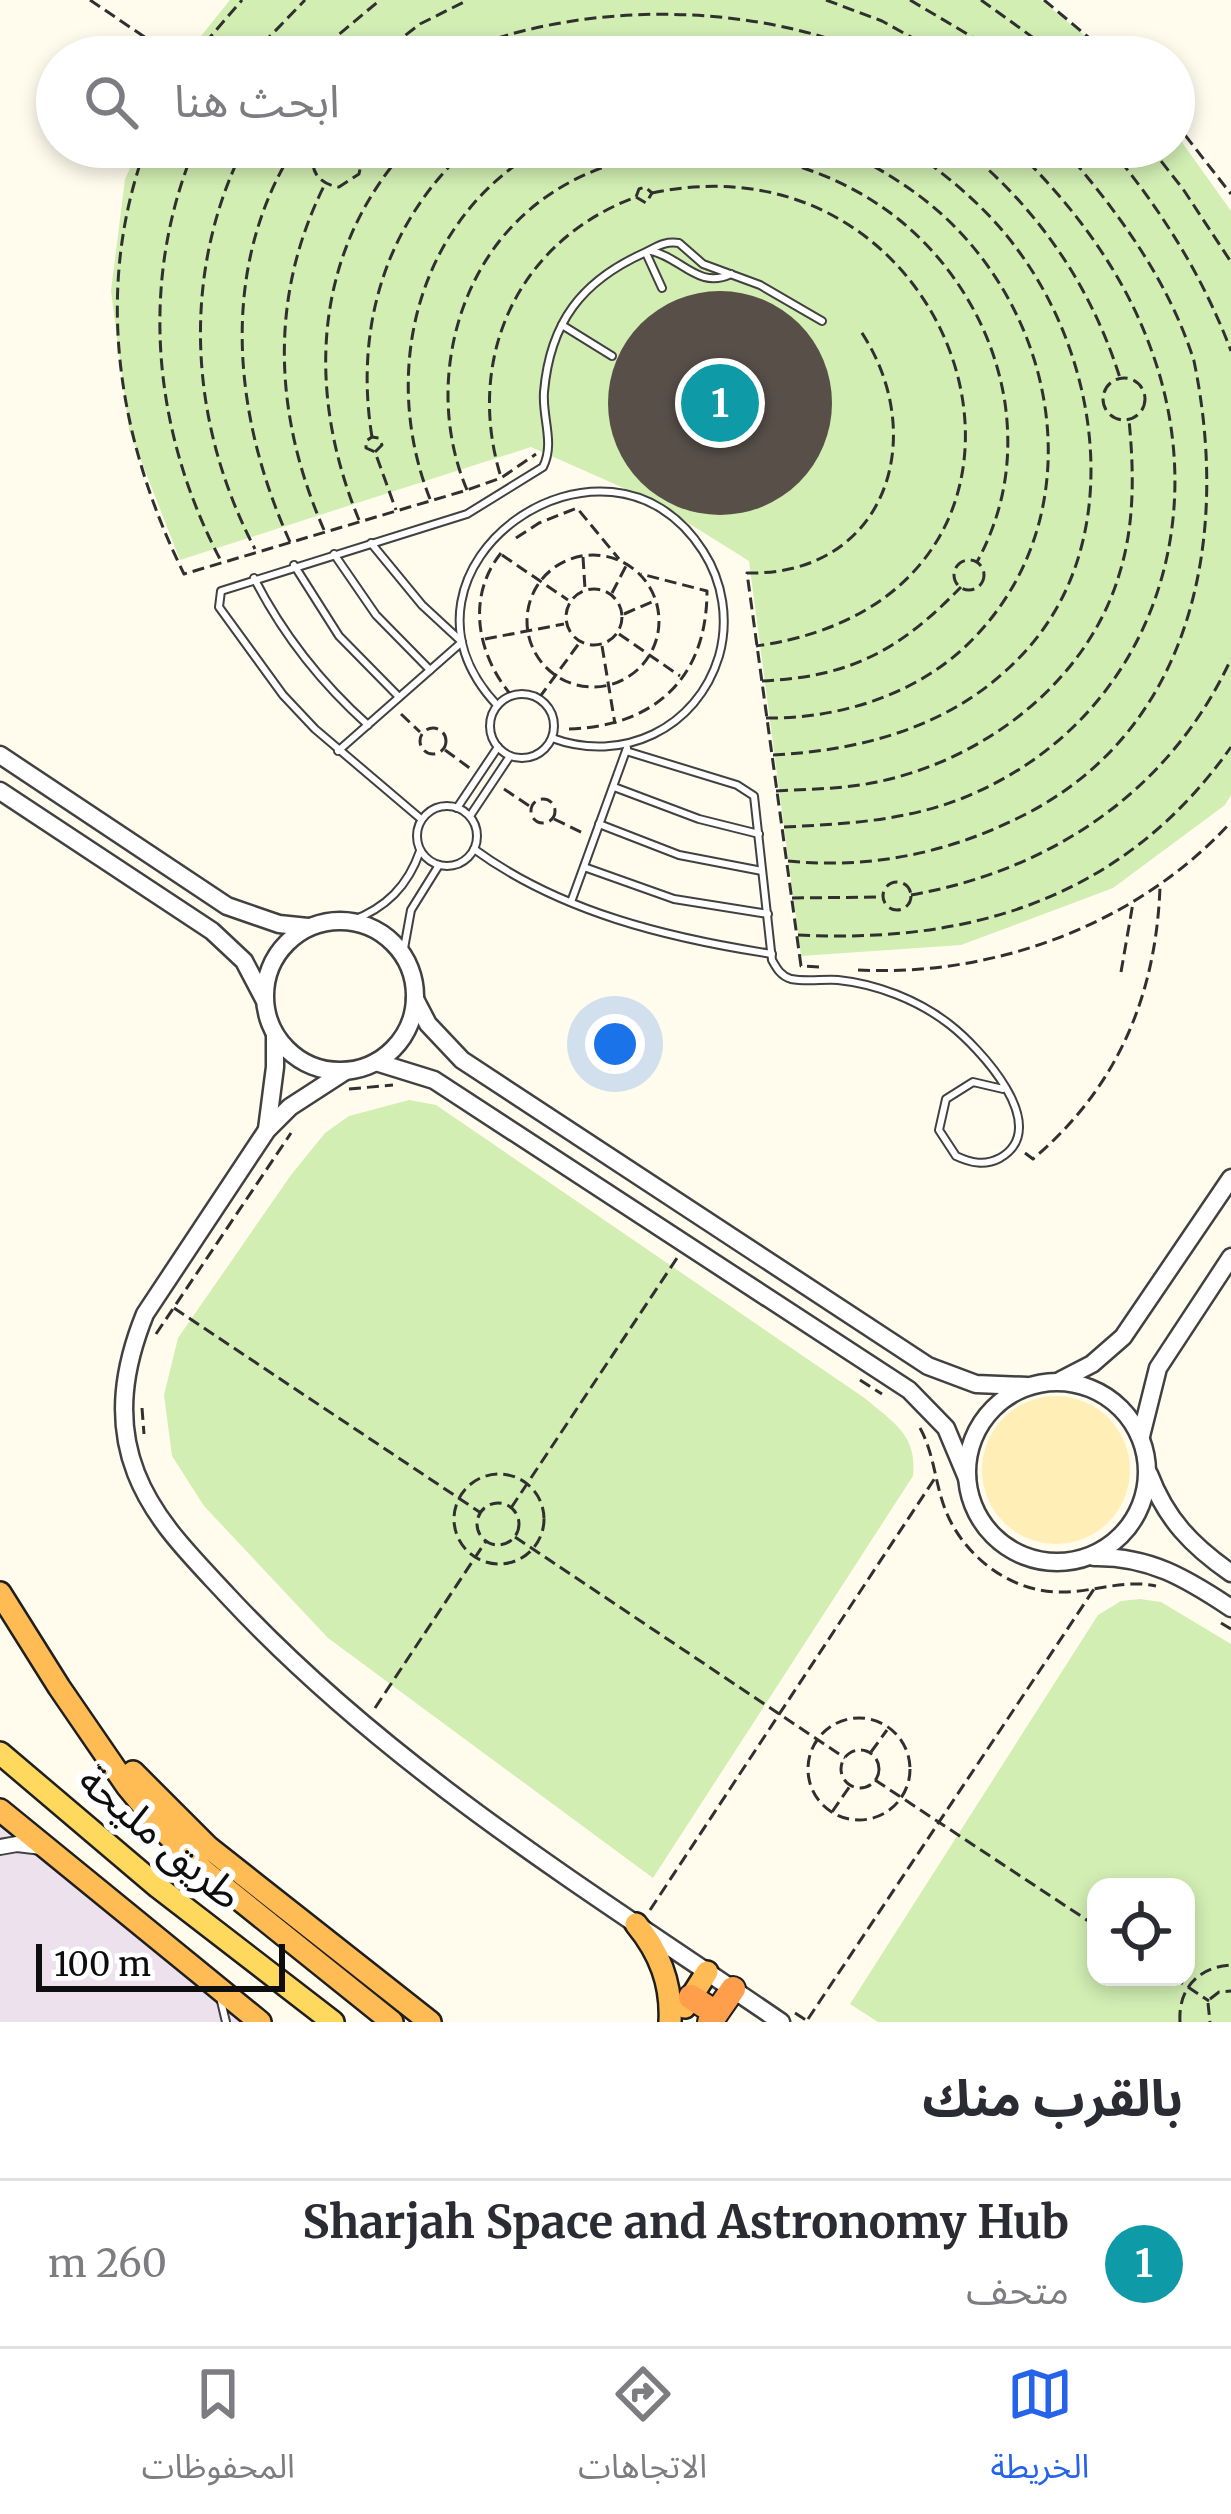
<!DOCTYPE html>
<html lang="ar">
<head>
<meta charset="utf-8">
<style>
	:root { --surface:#fff; --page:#f7f7f7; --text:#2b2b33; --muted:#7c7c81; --line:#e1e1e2; --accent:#2563eb }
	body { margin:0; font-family:Merriweather,"Noto Sans Arabic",serif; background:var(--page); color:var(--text); direction:rtl }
	.controls { position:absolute; right:36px; bottom:36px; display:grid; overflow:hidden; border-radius:24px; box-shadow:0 6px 18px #0003 }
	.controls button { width:108px; height:108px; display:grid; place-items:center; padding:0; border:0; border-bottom:3px solid var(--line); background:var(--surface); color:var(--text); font:60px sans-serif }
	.scale { position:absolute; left:36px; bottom:30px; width:249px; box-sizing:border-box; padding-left:12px; border:6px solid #0e0e0e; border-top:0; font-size:33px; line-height:42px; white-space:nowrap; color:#0e0e0e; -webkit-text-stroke:9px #fff; paint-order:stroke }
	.you { position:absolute; left:615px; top:1044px; width:42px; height:42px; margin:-30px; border:9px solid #fff; border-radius:50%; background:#1a73e8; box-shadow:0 0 0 18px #1a73e833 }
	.badge { display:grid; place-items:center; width:78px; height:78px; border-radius:50%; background:var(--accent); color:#fff; font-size:39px; font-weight:700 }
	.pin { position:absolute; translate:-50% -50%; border:6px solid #fff; box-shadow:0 3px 12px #0006 }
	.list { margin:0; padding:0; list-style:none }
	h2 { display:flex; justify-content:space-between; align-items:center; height:156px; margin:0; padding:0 48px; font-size:51px }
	h2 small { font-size:39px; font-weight:400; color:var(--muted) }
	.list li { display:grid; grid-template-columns:78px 1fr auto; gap:36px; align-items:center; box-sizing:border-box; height:168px; padding:0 48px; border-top:3px solid var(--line) }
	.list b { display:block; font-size:45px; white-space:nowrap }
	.list p { margin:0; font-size:39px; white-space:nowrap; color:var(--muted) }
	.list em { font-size:39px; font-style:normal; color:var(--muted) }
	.icon { flex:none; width:66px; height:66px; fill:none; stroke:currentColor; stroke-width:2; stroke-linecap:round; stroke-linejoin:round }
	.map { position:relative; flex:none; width:1231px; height:2022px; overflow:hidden; direction:ltr }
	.search { position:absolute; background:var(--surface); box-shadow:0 6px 18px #0003; left:36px; right:36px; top:36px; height:132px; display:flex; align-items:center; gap:30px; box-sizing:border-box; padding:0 42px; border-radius:66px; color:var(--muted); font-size:45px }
	.sheet { height:324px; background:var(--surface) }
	nav { display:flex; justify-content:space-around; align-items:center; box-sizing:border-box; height:168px; border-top:3px solid var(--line); background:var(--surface); font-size:33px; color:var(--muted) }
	nav a { display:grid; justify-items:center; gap:6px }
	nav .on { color:var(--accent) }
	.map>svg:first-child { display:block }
	.industrial { fill:#ece1ed }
	.green { fill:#d2eeb3; fill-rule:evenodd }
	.sand { fill:#ffefb6 }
	.building { fill:#584f49 }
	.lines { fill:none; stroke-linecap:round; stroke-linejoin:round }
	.service-casing { stroke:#414141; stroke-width:10 }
	.minor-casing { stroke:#414141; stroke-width:18 }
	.tertiary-casing { stroke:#414141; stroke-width:21 }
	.primary-casing { stroke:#1f1f1f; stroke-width:26 }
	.trunk-casing { stroke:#1f1f1f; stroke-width:26 }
	.motorway-casing { stroke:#1f1f1f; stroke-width:28 }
	.path { stroke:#303030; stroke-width:3; stroke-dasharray:12 6; stroke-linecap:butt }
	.service { stroke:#fff; stroke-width:6 }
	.minor { stroke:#fff; stroke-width:14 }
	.tertiary { stroke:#fff; stroke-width:16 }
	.primary { stroke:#ffd85e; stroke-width:21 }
	.trunk { stroke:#ffbc55; stroke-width:21 }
	.motorway { stroke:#ff9f4c; stroke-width:24 }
	.labels { text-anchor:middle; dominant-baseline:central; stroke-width:12; stroke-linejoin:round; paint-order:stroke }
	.street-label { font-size:42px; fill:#0e0e0e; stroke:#fff }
</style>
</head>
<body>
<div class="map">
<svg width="1231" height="2022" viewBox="0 0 1231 2022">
	<rect width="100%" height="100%" fill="#fffcee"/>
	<polygon class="industrial" points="0,1823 246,2022 0,2022"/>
	<g class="green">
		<polygon points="230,0 1041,0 1111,57 184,57"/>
		<polygon points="1174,131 1231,211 1231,795 1225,805 1113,888 961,945 801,956 749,561 653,501 531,447 180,560 129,430 111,291 125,179 140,147 1174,147"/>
		<path d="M409 1100 436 1105 866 1399C895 1424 917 1435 913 1476L653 1878 328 1638 204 1506 172 1456 164 1395 178 1338 291 1175 325 1133 349 1116Z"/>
		<path d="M1140 1599 1161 1602 1231 1644V2022H878L850 2004 1098 1615 1121 1601ZM1186 1887V1977H1096V1887Z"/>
	</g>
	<circle class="sand" cx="1056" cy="1470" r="74"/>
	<circle class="building" cx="720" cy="403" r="112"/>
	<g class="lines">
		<g class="service-casing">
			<g id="service">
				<path d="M651 251C681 257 698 290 731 274"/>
				<polyline points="646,253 662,288"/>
				<polyline points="562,325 612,356"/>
				<polyline points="334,554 376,615 430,670"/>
				<polyline points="294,565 339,636 399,697"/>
				<path d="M254 578C283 635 320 682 368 725"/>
				<circle cx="522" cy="726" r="32"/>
				<path d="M497 705C368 568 607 400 703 551 723 582 729 620 719 656 697 729 622 764 552 738"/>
				<polyline points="338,751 462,642 422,605 371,543"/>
				<path d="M626 751 737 785 754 796 772 960C777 969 781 976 791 979 806 982 823 979 838 980 877 984 918 1000 949 1024 979 1047 1054 1127 1000 1158 985 1166 971 1163 956 1156L939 1130 946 1099 973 1082 1003 1089"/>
				<polyline points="614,787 699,819 759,834"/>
				<circle cx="447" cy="836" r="30"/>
				<polyline points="457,808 498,747"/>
				<polyline points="470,816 510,756"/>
				<path d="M421 819 315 729 283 695 219 607 221 591 467 514 543 467C555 443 542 418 544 392 550 322 582 281 644 253 657 247 663 241 679 243L703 264 760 285 822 321"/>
				<polyline points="599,824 679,855 762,871"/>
				<path d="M474 849C560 912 668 938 772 954"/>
				<polyline points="584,867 674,899 768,914"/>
				<polyline points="571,902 627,748"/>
				<path d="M351 921C386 908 408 886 420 851"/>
				<polyline points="403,954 411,910 439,865"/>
				<polyline points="220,1997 226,2022"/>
			</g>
		</g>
		<g class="minor-casing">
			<polyline id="minor" points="0,1847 17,1844 42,1847"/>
		</g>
		<g class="tertiary-casing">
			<g id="tertiary">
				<polyline points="0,755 227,906 279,924 308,927"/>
				<polyline points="0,791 212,931 244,961 264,999"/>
				<circle cx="340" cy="996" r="75"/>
				<polyline points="415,999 428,1024 462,1060 928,1366 976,1384 1027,1386"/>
				<polyline points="376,1062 434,1080 909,1390 946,1428 967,1478"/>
				<path d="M344 1072 290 1107 267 1130 145 1314C124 1366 115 1419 136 1473 155 1522 193 1558 228 1596 388 1768 588 1890 781 2022"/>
				<polyline points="267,1129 275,1067 275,1035"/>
				<polyline points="1061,1380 1092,1364 1123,1337 1231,1178"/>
				<circle cx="1057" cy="1472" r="90"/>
				<polyline points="1141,1436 1158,1368 1231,1257"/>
				<path d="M1149 1474C1166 1519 1192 1546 1231 1573"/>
				<path d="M1094 1557C1149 1556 1186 1578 1231 1608"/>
			</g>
		</g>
		<g class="primary-casing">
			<polyline id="primary" points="0,1753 158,1887 333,2022"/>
		</g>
		<g class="trunk-casing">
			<g id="trunk">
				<polyline points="0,1593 59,1687 127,1786 164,1831 204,1871 392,2022"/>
				<polyline points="133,1772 208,1847 430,2022"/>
				<polyline points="0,1810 260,2022"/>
				<path d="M636 1924C660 1953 672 1984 670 2022"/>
				<polyline points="685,2007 707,1972"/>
			</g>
		</g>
		<g class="motorway-casing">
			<g id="motorway">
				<polyline points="691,1997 716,2013"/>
				<polyline points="710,2022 733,1989"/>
			</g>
		</g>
		<g class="path">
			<polyline points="90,0 174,57"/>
			<polyline points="826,0 882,21 947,57"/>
			<polyline points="910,0 1006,57"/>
			<polyline points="981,0 1060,57"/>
			<polyline points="1044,0 1112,57"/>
			<polyline points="193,57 242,0"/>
			<polyline points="250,57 305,0"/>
			<polyline points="312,57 380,0"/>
			<polyline points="377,57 420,24 468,0"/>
			<path d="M446 57C576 0 747 0 879 57"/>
			<path d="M546 57C625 32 711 34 790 57"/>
			<polyline points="1174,121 1231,194"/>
			<path d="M146 147C93 290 118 440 184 574L467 490 501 478 536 454"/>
			<path d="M195 147C138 283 153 432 221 561"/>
			<path d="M244 147C180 275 189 423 255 549"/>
			<path d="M318 147C306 167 317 184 339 187L359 174 362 160 357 147"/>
			<polyline points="796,147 806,150 815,147"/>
			<path d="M962 147C1038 208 1091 286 1120 378"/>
			<polyline points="1043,147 1047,159 1058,165 1073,160 1077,147"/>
			<path d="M1109 147C1160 208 1203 276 1231 351"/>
			<polyline points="1150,147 1183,189 1231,262"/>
			<path d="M652 193C973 125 1111 596 756 646"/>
			<circle cx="1124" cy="399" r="21"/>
			<path d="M372 437C354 327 386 222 469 147"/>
			<polyline points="375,452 382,445 379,438 372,437 366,441 366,448 375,452 396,510"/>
			<path d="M500 474C465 356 519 240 636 197L639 189 645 187 652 193 646 203 636 197"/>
			<path d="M467 490C441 429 442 357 468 295 539 125 765 114 897 218 955 264 994 331 1005 403 1013 460 1004 512 977 562"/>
			<path d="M430 499C379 370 418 216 544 147"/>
			<path d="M359 520C306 392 312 253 408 147"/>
			<path d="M324 530C274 416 268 297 325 184"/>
			<polyline points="516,538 539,523 577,508 619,559"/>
			<path d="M290 542C233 416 218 268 295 147"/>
			<path d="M501 553C466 597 477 654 511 695"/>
			<circle cx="593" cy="621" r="66"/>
			<polyline points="502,555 568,600"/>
			<polyline points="583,557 585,589"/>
			<circle cx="969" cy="575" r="15"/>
			<circle cx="594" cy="617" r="28"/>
			<polyline points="612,593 627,564"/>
			<polyline points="624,614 654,601"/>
			<polyline points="619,634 680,676"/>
			<polyline points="485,639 564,624"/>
			<polyline points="602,646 615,724"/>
			<path d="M762 681C851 677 900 650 961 587"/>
			<polyline points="539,698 580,642"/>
			<polyline points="401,714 420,732"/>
			<path d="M766 718C840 719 920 694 973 639 1088 521 1064 333 950 222 917 190 877 166 836 147"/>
			<circle cx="433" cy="741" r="13"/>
			<path d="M569 729C655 726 707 678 707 591L641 574"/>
			<polyline points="445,750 471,769"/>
			<path d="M773 755C865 750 954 726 1020 657 1128 546 1102 359 1014 245 985 206 946 175 907 147"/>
			<polyline points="504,789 531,807"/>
			<path d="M776 791C810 789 844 789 877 782 984 760 1087 682 1119 575 1135 525 1134 471 1129 420"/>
			<circle cx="543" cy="811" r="12"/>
			<polyline points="554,819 583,833"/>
			<path d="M784 827C845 824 905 821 963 798 1144 725 1217 528 1151 349 1123 271 1072 204 1013 147"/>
			<path d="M788 861C868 869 945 854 1018 818 1192 734 1231 540 1194 361 1170 285 1124 220 1073 160"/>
			<circle cx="897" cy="896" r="14"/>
			<path d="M911 895C1052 870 1170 791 1231 659"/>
			<polyline points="792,898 884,897"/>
			<path d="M798 935C975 944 1126 896 1231 747"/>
			<path d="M819 967 801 966 747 573C887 576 931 435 860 330"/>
			<path d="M858 970C995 977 1138 924 1231 822"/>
			<polyline points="1121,972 1133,903"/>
			<polyline points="349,1089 393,1085"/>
			<path d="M1025 1153 1033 1159C1117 1088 1156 996 1160 887"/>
			<polyline points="174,1308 481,1513"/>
			<polyline points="156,1334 291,1133"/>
			<polyline points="860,1380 882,1394"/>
			<polyline points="142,1408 144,1434"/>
			<path d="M920 1428C934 1453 935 1483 945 1509 963 1556 1011 1593 1062 1592 1094 1592 1124 1579 1156 1586"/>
			<circle cx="499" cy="1519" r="45"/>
			<circle cx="498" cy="1524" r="21"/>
			<polyline points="511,1508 677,1258"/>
			<polyline points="515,1537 845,1758"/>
			<polyline points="1221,1623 1231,1629"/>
			<polyline points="375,1708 486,1541"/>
			<circle cx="859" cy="1769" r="51"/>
			<circle cx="860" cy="1769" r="19"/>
			<polyline points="871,1752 887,1730"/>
			<polyline points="875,1780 1096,1926"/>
			<polyline points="832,1812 850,1786"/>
			<polyline points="650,1910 935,1478"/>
			<polyline points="1173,1977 1209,2001"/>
			<polyline points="1210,1999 1219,1992 1231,1991"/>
			<polyline points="1208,2003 1210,2022"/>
			<polyline points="795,2013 809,2022"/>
			<polyline points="808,2019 1094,1589"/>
			<path d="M1180 2022C1178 1989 1198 1967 1231 1965"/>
		</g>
		<use href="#service" class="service"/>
		<use href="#minor" class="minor"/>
		<use href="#tertiary" class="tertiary"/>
		<use href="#primary" class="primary"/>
		<use href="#trunk" class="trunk"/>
		<use href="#motorway" class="motorway"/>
	</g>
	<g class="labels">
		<g class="street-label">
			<text transform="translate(161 1837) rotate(40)">طريق مليحة</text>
		</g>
	</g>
</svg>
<div class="controls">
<button><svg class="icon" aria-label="locate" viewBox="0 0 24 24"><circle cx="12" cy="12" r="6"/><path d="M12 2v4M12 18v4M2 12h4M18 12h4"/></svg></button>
</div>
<div class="scale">100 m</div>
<div class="you"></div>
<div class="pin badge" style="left:720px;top:403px;background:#0f9aa8">1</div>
<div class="search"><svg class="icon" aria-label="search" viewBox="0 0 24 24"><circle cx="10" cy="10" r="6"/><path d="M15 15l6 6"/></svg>ابحث هنا</div>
</div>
<section class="sheet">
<h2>بالقرب منك<small></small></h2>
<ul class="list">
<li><span class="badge" style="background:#0f9aa8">1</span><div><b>Sharjah Space and Astronomy Hub</b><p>متحف</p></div><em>260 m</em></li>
</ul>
</section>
<nav>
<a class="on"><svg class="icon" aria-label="map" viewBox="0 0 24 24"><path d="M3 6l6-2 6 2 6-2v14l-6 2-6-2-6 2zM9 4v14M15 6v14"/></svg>الخريطة</a>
<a><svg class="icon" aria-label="directions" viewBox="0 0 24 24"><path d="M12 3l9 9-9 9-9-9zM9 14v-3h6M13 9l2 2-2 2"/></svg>الاتجاهات</a>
<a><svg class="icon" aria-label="saved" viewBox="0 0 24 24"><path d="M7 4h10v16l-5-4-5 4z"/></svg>المحفوظات</a>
</nav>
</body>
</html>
